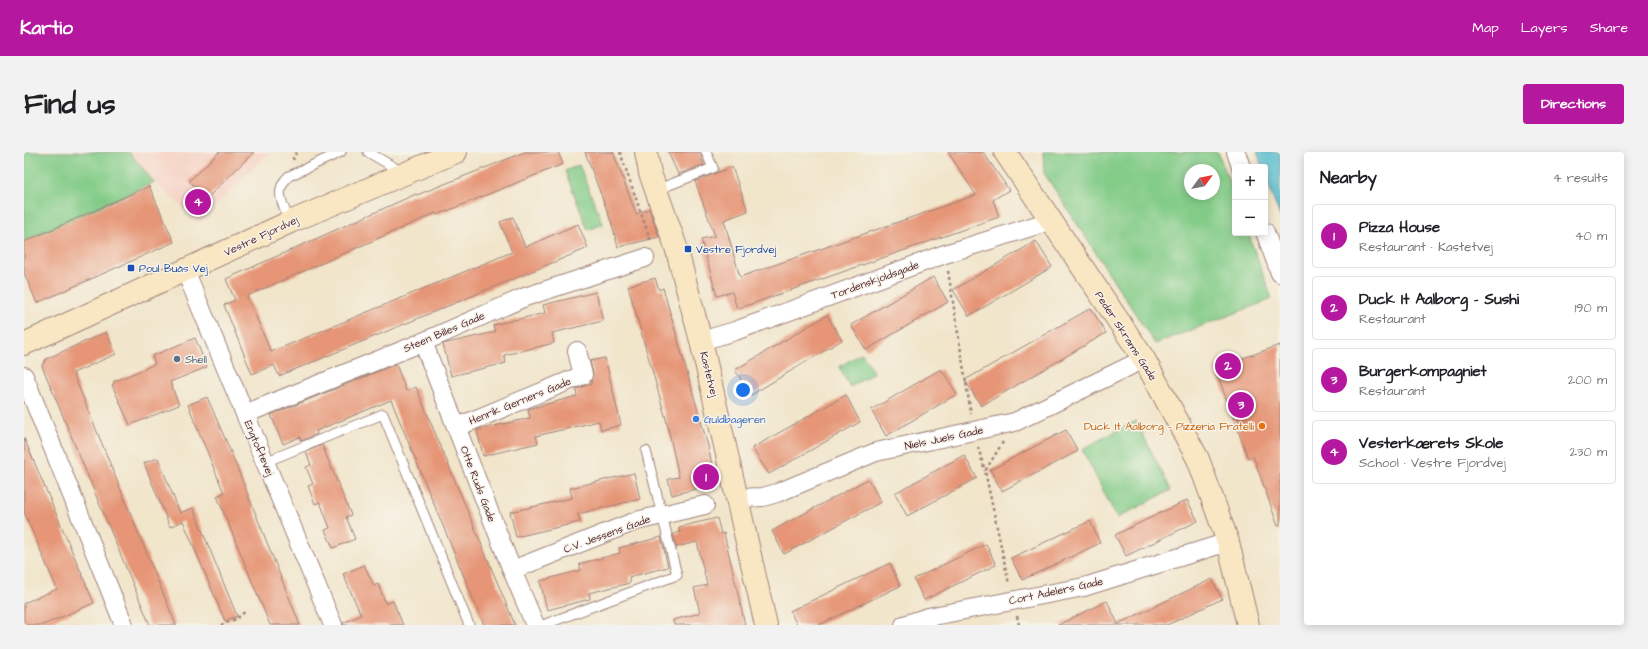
<!DOCTYPE html>
<html lang="en">
<head>
<meta charset="utf-8">
<style>
	:root { --surface:#fff; --page:#f2f2f2; --text:#202124; --muted:#757577; --line:#e0e0e0; --accent:#b5179e }
	body { margin:0; font-family:"Architects Daughter",sans-serif; background:var(--page); color:var(--text) }
	.controls { position:absolute; right:12px; top:12px; display:grid; overflow:hidden; border-radius:4px; box-shadow:0 2px 10px #0003 }
	.controls button { width:36px; height:36px; display:grid; place-items:center; padding:0; border:0; border-bottom:1px solid var(--line); background:var(--surface); color:var(--text); font:20px sans-serif }
	.compass { position:absolute; left:1160px; top:12px; width:36px; height:36px; border-radius:50%; background:var(--surface); box-shadow:0 2px 10px #0003; rotate:57deg }
	.you { position:absolute; left:719px; top:238px; width:14px; height:14px; margin:-10px; border:3px solid #fff; border-radius:50%; background:#1a73e8; box-shadow:0 0 0 6px #1a73e833 }
	.badge { display:grid; place-items:center; width:26px; height:26px; border-radius:50%; background:var(--accent); color:#fff; font-size:13px; font-weight:700 }
	.pin { position:absolute; translate:-50% -50%; border:2px solid #fff; box-shadow:0 1px 4px #0006 }
	.list { margin:0; padding:0; list-style:none }
	h2 { display:flex; justify-content:space-between; align-items:center; height:52px; margin:0; padding:0 16px; font-size:17px }
	h2 small { font-size:13px; font-weight:400; color:var(--muted) }
	.list li { display:grid; grid-template-columns:26px 1fr auto; gap:12px; align-items:center; box-sizing:border-box; height:64px; margin:0 8px 8px; padding:0 8px; border:1px solid var(--line); border-radius:4px }
	.list b { display:block; font-size:15px; white-space:nowrap }
	.list p { margin:0; font-size:13px; white-space:nowrap; color:var(--muted) }
	.list em { font-size:13px; font-style:normal; color:var(--muted) }
	.map { position:relative; flex:none; width:1256px; height:473px; overflow:hidden; border-radius:4px }
	header { display:flex; align-items:center; gap:24px; box-sizing:border-box; height:56px; padding:0 20px; background:var(--accent); color:#fff }
	header strong { font-size:19px }
	nav { display:flex; gap:22px; margin-inline-start:auto; font-size:14px }
	.intro { display:flex; align-items:center; justify-content:space-between; box-sizing:border-box; height:96px; padding:0 24px }
	h1 { margin:0; font-size:28px }
	.button { padding:10px 18px; border-radius:4px; background:var(--accent); color:#fff; font-size:14px; font-weight:700 }
	main { display:flex; gap:24px; padding:0 24px }
	aside { flex:1; background:var(--surface); border-radius:4px; box-shadow:0 2px 10px #0003 }
	.map>svg:first-child { display:block }
	.built { fill:#f6d2c4 }
	.green { fill:#83cc88; stroke:#66765a; fill-rule:evenodd }
	.water { fill:#52bbcf; stroke:#4e6d7d }
	.building { fill:#e69677 }
	.lines { fill:none; stroke-linecap:round; stroke-linejoin:round }
	.lane-casing { stroke:#9e827a; stroke-width:11 }
	.street-casing { stroke:#9e827a; stroke-width:20 }
	.secondary-casing { stroke:#9e827a; stroke-width:24 }
	.path { stroke:#9e827a; stroke-width:2.5; stroke-dasharray:3 3; stroke-linecap:butt }
	.lane { stroke:#fff; stroke-width:9 }
	.street { stroke:#fff; stroke-width:18 }
	.secondary { stroke:#f9e7c3; stroke-width:22 }
	.transit-dot { fill:#1a4fb4; stroke:#f7f3e8; stroke-width:1.5 }
	.service-dot { fill:#5c6f8a; stroke:#f7f3e8; stroke-width:1.5 }
	.shop-dot { fill:#3f7fe0; stroke:#f7f3e8; stroke-width:1.5 }
	.food-dot { fill:#e8710a; stroke:#f7f3e8; stroke-width:1.5 }
	.labels { text-anchor:middle; dominant-baseline:central; stroke-width:3; stroke-linejoin:round; paint-order:stroke }
	.street-label { font-size:11px; fill:#4a1f2b; stroke:#f7f3e8 }
	.transit-label { font-size:11px; fill:#164399; stroke:#f7f3e8; text-anchor:start }
	.service-label { font-size:11px; fill:#4e5e75; stroke:#f7f3e8; text-anchor:start }
	.shop-label { font-size:11px; fill:#366cbe; stroke:#f7f3e8; text-anchor:start }
	.food-label { font-size:11px; fill:#c56008; stroke:#f7f3e8; text-anchor:end }
</style>
</head>
<body>
<header>
<strong>Kartio</strong>
<nav><a>Map</a><a>Layers</a><a>Share</a></nav>
</header>
<div class="intro"><h1>Find us</h1><a class="button">Directions</a></div>
<main>
<div class="map">
<svg width="1256" height="473" viewBox="0 0 1256 473">
	<rect width="100%" height="100%" fill="#f7f3e8"/>
	<filter id="ink" filterUnits="userSpaceOnUse"><feTurbulence type="fractalNoise" baseFrequency=".025" numOctaves="2"/><feDisplacementMap in="SourceGraphic" scale="8" xChannelSelector="R" yChannelSelector="G"/><feConvolveMatrix kernelMatrix="1 2 1 2 8 2 1 2 1" color-interpolation-filters="sRGB"/></filter>
	<filter id="wash" filterUnits="userSpaceOnUse"><feTurbulence type="fractalNoise" baseFrequency=".012" numOctaves="4" result="noise"/><feDisplacementMap in="SourceGraphic" scale="16" xChannelSelector="R" yChannelSelector="G"/><feGaussianBlur stdDeviation="0.9" result="paint"/><feColorMatrix in="noise" values="0 0 0 0 0 0 0 0 0 0 0 0 0 0 0 0 0 1.4 0 .05"/><feComposite in="paint" operator="in"/></filter>
	<g filter="url(#wash)">
		<rect width="100%" height="100%" fill="#f1e5ca"/>
		<polygon class="built" points="105,0 245,0 176,70 130,30"/>
		<g class="green">
			<polygon points="0,0 105,0 130,30 0,89"/>
			<path d="M1019 0H1194L1211 45V81H1224L1248 147 1131 192 1020 21ZM1166 18H1190V42H1166Z"/>
			<polygon points="555,13 579,72 564,78 541,19"/>
			<polygon points="838,201 850,221 826,235 815,215"/>
			<polygon points="1112,269 1147,338 1093,366 1058,297"/>
		</g>
		<polygon class="water" points="1233,0 1256,0 1256,65 1241,23 1241,15 1238,15"/>
		<g id="blocks">
			<g class="building">
				<polygon points="195,0 230,0 183,46 165,29"/>
				<polygon points="501,0 534,0 539,12 413,63 412,61 223,144 247,200 488,100 476,70 489,65 501,95 554,72 564,96 255,224 250,213 228,222 200,153 211,148 202,127 392,42 393,43"/>
				<polygon points="561,0 589,0 612,62 625,57 635,85 594,95 587,69"/>
				<polygon points="644,0 675,0 680,13 654,22"/>
				<polygon points="924,0 959,0 985,38 969,48 975,65 713,157 708,140 693,144 677,87 691,84 671,29 708,15 724,59 700,68 716,125 952,43"/>
				<polygon points="125,34 150,90 13,151 0,121 0,90"/>
				<polygon points="1012,89 1028,115 945,164 929,138"/>
				<polygon points="909,125 924,150 842,198 827,173"/>
				<polygon points="631,126 635,138 639,136 684,294 689,317 688,317 691,332 648,343 644,327 655,325 642,267 604,134"/>
				<polygon points="572,140 579,169 528,181 530,191 480,203 482,211 427,224 419,192 471,180 469,173 521,161 519,153"/>
				<polygon points="1067,156 1082,181 957,254 941,228"/>
				<polygon points="803,163 818,188 727,243 711,218"/>
				<polygon points="82,180 92,202 49,221 152,473 126,473 18,214 22,207"/>
				<polygon points="171,186 183,215 146,230 155,253 106,273 88,233 90,232 89,230 131,212 128,204"/>
				<polygon points="1256,193 1256,373 1254,374 1229,304 1224,306 1191,216"/>
				<polygon points="581,206 597,273 577,278 575,269 512,284 514,291 459,304 453,278 506,266 504,257 553,244 552,237 567,232 569,221 566,209"/>
				<polygon points="372,212 382,239 392,235 491,473 460,473 367,248 292,279 293,282 277,289 276,285 259,292 247,263"/>
				<polygon points="917,217 933,242 862,284 847,258"/>
				<polygon points="822,243 836,270 745,322 728,296"/>
				<polygon points="183,245 206,298 276,473 246,473 193,344 200,341 164,253"/>
				<polygon points="1042,278 1054,299 978,339 966,318"/>
				<polygon points="0,286 70,451 19,473 0,473 0,451 33,437 0,360"/>
				<polygon points="298,293 327,363 322,365 331,387 309,396 301,378 306,376 296,350 291,352 284,334 289,332 282,315 287,313 282,300"/>
				<polygon points="940,303 953,326 883,364 871,341"/>
				<polygon points="134,306 156,361 169,356 213,464 201,469 159,369 146,375 120,311"/>
				<polygon points="610,321 616,347 554,362 556,370 492,385 486,360 548,346 546,336"/>
				<polygon points="844,327 857,350 760,402 748,379"/>
				<polygon points="1163,348 1174,369 1102,404 1091,383"/>
				<polygon points="693,366 697,382 700,381 721,473 650,473 649,468 676,461 670,436 683,433 673,390 652,395 649,382 656,380 655,375"/>
				<polygon points="1066,369 1076,391 998,428 987,406"/>
				<polygon points="637,385 644,415 605,425 606,431 565,441 566,447 523,458 516,429 557,418 555,412 596,401 595,396"/>
				<polygon points="962,392 972,413 900,448 890,427"/>
				<polygon points="866,411 876,434 795,473 773,473 766,459"/>
				<polygon points="340,413 350,434 354,432 362,452 369,449 379,473 319,473 319,471 337,463 319,422"/>
				<polygon points="1188,427 1198,447 1143,473 1034,473 1083,449 1094,472"/>
			</g>
		</g>
	</g>
	<g filter="url(#ink)">
		<use href="#blocks" fill-opacity="0" stroke="#9e827a" stroke-width="1"/>
		<g class="lines">
			<g class="lane-casing">
				<g id="lane">
					<polyline points="344,0 378,20"/>
					<polyline points="632,38 689,16 682,0"/>
					<path d="M266 70C259 53 249 38 265 24L317 0"/>
					<polyline points="241,310 359,262 445,473"/>
					<polyline points="519,473 653,423 622,299"/>
				</g>
			</g>
			<g class="street-casing">
				<g id="street">
					<polyline points="1212,0 1217,15"/>
					<polyline points="1241,80 1256,121"/>
					<polyline points="161,118 309,473"/>
					<polyline points="677,189 711,179 921,102 1026,69"/>
					<polyline points="399,190 488,418 511,473"/>
					<polyline points="0,224 100,473"/>
					<polyline points="221,262 399,190 501,145 621,106"/>
					<polyline points="433,275 559,223 553,199"/>
					<polyline points="713,346 739,345 753,341 852,300 991,270 1120,207"/>
					<polyline points="488,418 612,369 681,353"/>
					<polyline points="880,473 904,465 1060,435 1204,390"/>
				</g>
			</g>
			<g class="secondary-casing">
				<g id="secondary">
					<polyline points="622,0 626,21 652,95 677,189 742,473"/>
					<polyline points="981,0 1120,207 1174,307 1204,390 1224,473"/>
					<polyline points="0,192 266,70 432,0"/>
				</g>
			</g>
			<g class="path">
				<polyline points="596,0 627,90"/>
				<polyline points="270,8 269,6 273,0"/>
				<polyline points="924,119 947,262"/>
				<polyline points="979,290 961,319 985,432"/>
				<polyline points="954,295 961,319"/>
				<polyline points="993,464 995,473"/>
				<polyline points="197,473 212,467 222,459"/>
			</g>
			<use href="#lane" class="lane"/>
			<use href="#street" class="street"/>
			<use href="#secondary" class="secondary"/>
		</g>
	</g>
	<g class="transit-dot">
		<rect x="660" y="93" width="8" height="8" rx="2"/>
		<rect x="103" y="112" width="8" height="8" rx="2"/>
	</g>
	<circle class="service-dot" cx="153" cy="207" r="4"/>
	<circle class="shop-dot" cx="672" cy="267" r="4"/>
	<circle class="food-dot" cx="1238" cy="274" r="4"/>
	<g class="labels">
		<g class="street-label">
			<text transform="translate(237 84) rotate(-25)">Vestre Fjordvej</text>
			<text transform="translate(851 128) rotate(-20)">Tordenskjoldsgade</text>
			<text transform="translate(420 180) rotate(-23)">Steen Billes Gade</text>
			<text transform="translate(1102 184) rotate(57)">Peder Skrams Gade</text>
			<text transform="translate(685 222) rotate(76)">Kastetvej</text>
			<text transform="translate(496 249) rotate(-22)">Henrik Gerners Gade</text>
			<text transform="translate(920 286) rotate(-12)">Niels Juels Gade</text>
			<text transform="translate(235 296) rotate(67)">Engtoftevej</text>
			<text transform="translate(454 332) rotate(69)">Otte Ruds Gade</text>
			<text transform="translate(583 382) rotate(-20)">C.V. Jessens Gade</text>
			<text transform="translate(1032 439) rotate(-12)">Cort Adelers Gade</text>
		</g>
		<g class="transit-label">
			<text x="672" y="97">Vestre Fjordvej</text>
			<text x="115" y="116">Poul Buås Vej</text>
		</g>
		<g class="service-label">
			<text x="161" y="207">Shell</text>
		</g>
		<g class="shop-label">
			<text x="680" y="267">Guldbageren</text>
		</g>
		<g class="food-label">
			<text x="1230" y="274">Duck It Aalborg - Pizzeria Fratelli</text>
		</g>
	</g>
</svg>
<div class="controls">
<button>+</button>
<button>−</button>
</div>
<svg class="compass" viewBox="-18 -18 36 36"><path d="M0-13l5 13h-10z" fill="#e53935"/><path d="M0 13l5-13h-10z" fill="#757577"/></svg>
<div class="you"></div>
<div class="pin badge" style="left:682px;top:325px">1</div>
<div class="pin badge" style="left:1204px;top:214px">2</div>
<div class="pin badge" style="left:1217px;top:253px">3</div>
<div class="pin badge" style="left:174px;top:50px">4</div>
</div>
<aside>
<h2>Nearby<small>4 results</small></h2>
<ul class="list">
<li><span class="badge">1</span><div><b>Pizza House</b><p>Restaurant · Kastetvej</p></div><em>40 m</em></li>
<li><span class="badge">2</span><div><b>Duck It Aalborg - Sushi</b><p>Restaurant</p></div><em>190 m</em></li>
<li><span class="badge">3</span><div><b>Burgerkompagniet</b><p>Restaurant</p></div><em>200 m</em></li>
<li><span class="badge">4</span><div><b>Vesterkærets Skole</b><p>School · Vestre Fjordvej</p></div><em>230 m</em></li>
</ul>
</aside>
</main>
</body>
</html>
